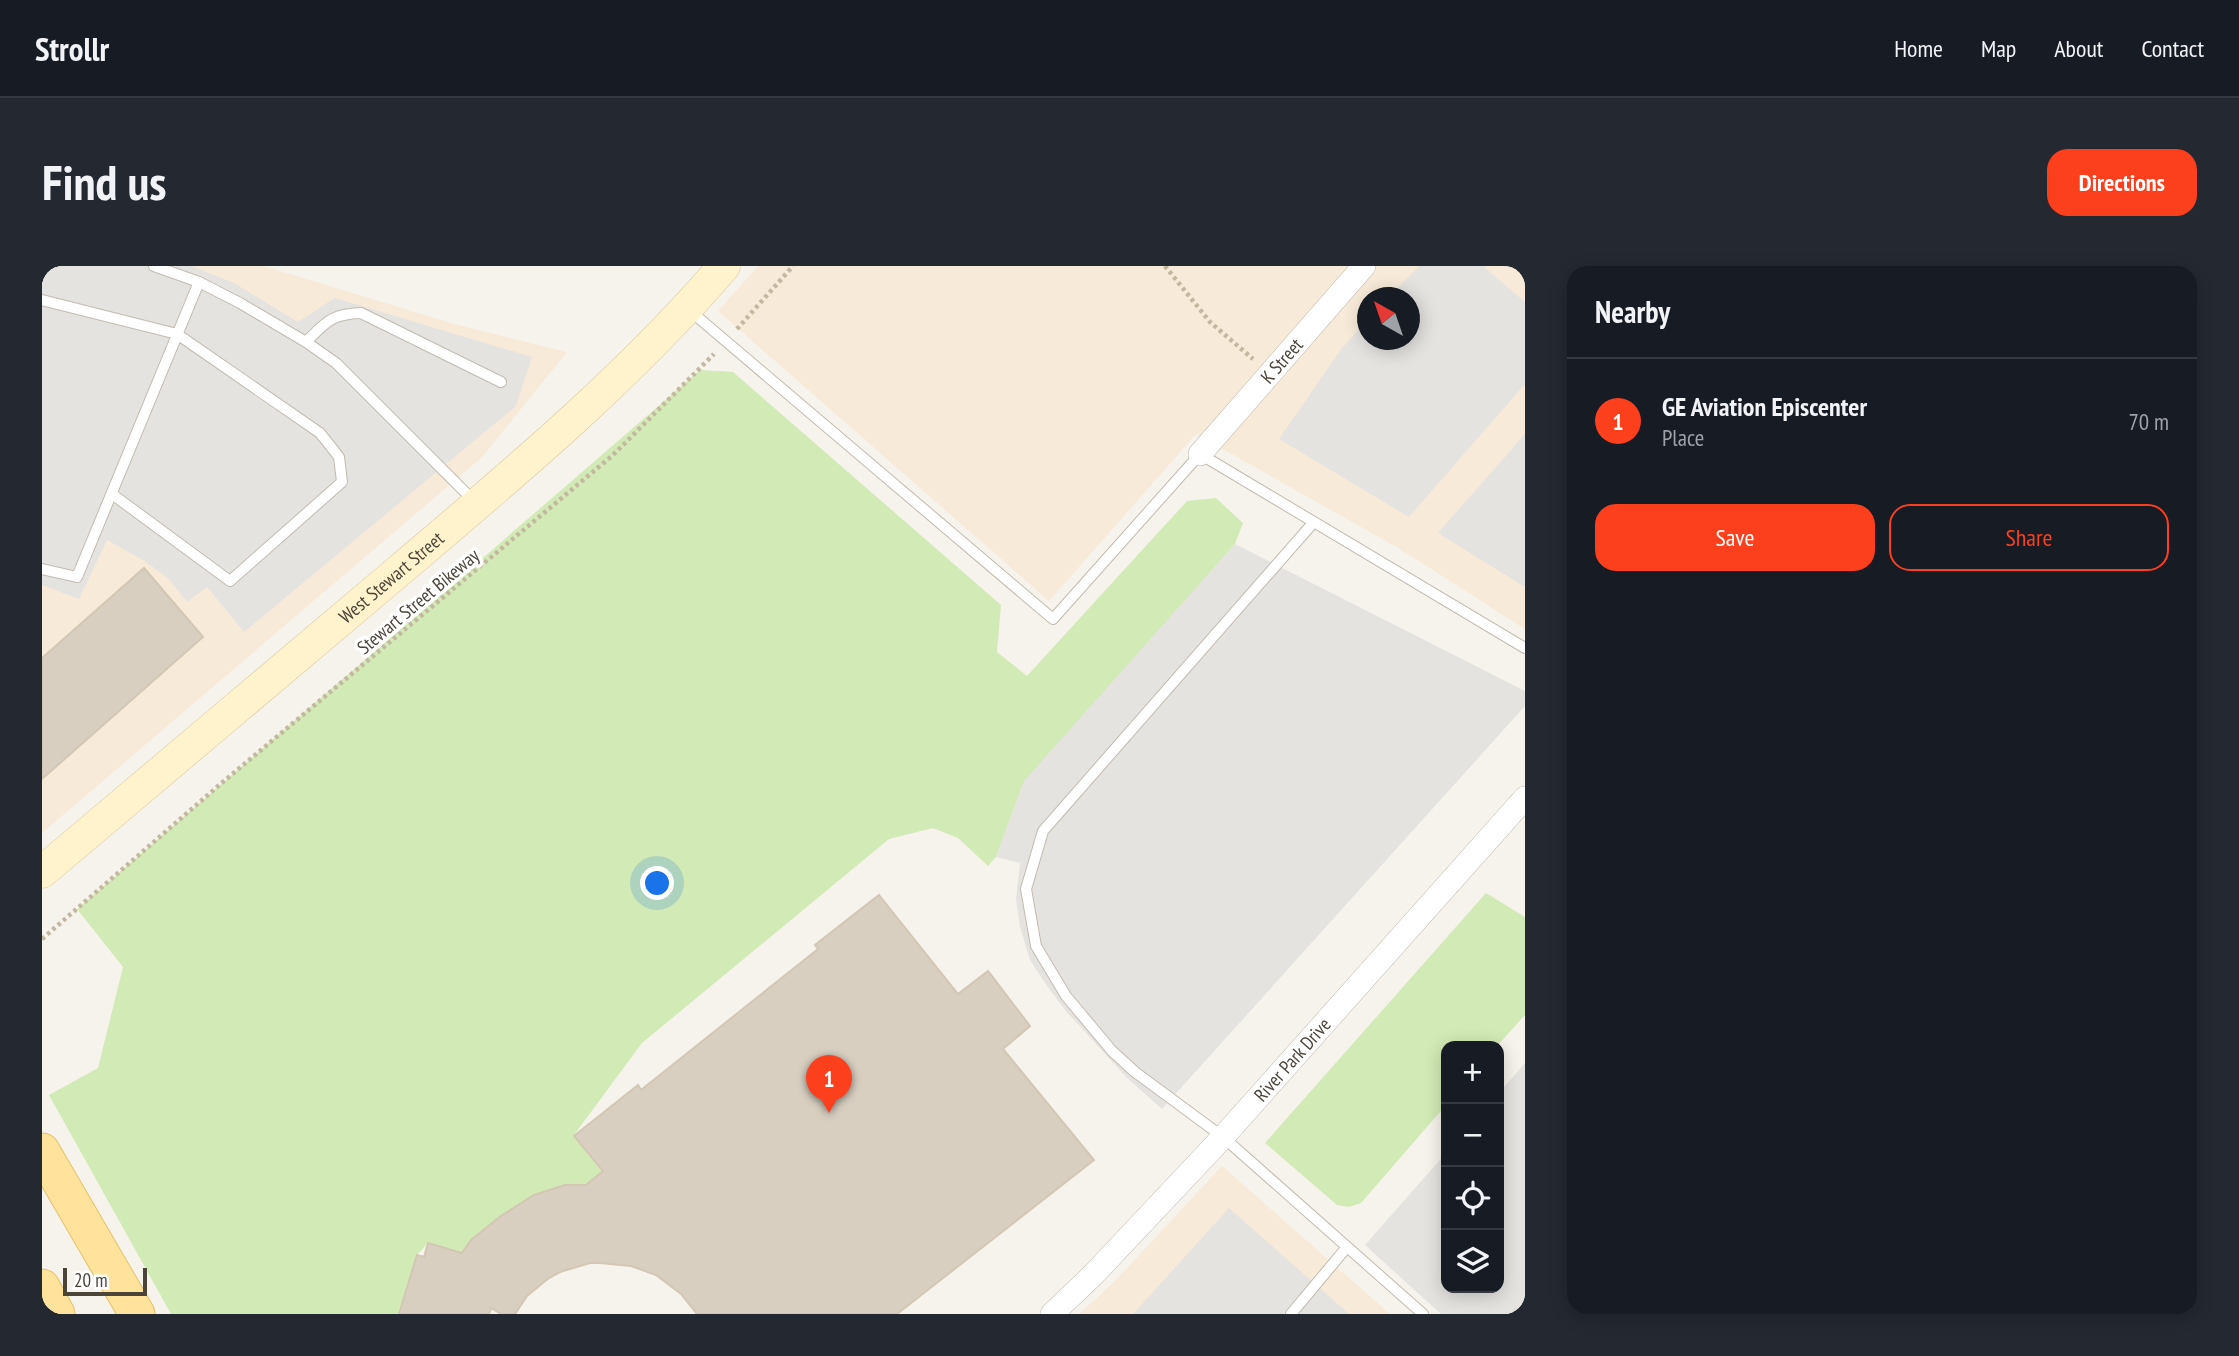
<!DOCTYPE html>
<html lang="en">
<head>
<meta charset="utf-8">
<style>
	:root { --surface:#171b24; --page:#242831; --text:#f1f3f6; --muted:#9ea1a6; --line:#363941; --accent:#fc3f1d }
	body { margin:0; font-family:"PT Sans Narrow",sans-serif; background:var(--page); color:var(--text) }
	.controls { position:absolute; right:21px; bottom:21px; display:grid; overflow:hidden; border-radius:14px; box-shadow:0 4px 18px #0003 }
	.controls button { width:63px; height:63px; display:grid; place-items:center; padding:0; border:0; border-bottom:2px solid var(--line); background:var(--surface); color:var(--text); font:35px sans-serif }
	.compass { position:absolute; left:1315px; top:21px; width:63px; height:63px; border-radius:50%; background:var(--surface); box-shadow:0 4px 18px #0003; rotate:320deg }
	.scale { position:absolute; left:21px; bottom:18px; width:84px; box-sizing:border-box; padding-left:7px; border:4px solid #4b4439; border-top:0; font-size:19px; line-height:24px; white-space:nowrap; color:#4b4439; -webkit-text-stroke:5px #fff; paint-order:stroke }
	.you { position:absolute; left:616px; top:618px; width:24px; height:24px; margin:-18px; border:5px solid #fff; border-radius:50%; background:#1a73e8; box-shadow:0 0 0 10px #1a73e833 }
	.badge { display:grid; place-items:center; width:46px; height:46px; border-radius:50%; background:var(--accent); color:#fff; font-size:23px; font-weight:700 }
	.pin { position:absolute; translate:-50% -58px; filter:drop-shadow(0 2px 4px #0008) }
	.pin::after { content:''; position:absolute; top:37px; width:24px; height:21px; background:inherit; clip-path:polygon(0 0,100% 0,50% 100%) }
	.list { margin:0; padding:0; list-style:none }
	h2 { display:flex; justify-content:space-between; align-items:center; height:91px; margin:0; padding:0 28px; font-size:30px }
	h2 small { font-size:23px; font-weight:400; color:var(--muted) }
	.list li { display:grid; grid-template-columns:46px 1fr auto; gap:21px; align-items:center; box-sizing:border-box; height:126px; padding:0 28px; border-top:2px solid var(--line) }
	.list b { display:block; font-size:26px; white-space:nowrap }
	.list p { margin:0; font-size:23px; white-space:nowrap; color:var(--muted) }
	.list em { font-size:23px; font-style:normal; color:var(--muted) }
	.actions { display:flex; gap:14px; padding:21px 28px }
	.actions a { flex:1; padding:16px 0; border:2px solid var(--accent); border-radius:21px; text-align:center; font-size:24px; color:var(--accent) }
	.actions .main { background:var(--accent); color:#fff }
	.icon { flex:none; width:38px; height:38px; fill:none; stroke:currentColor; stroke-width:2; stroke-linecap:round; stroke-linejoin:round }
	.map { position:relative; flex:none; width:1483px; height:1048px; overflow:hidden; border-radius:21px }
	header { display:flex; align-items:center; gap:42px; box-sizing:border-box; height:98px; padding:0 35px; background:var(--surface); border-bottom:2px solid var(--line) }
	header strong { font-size:33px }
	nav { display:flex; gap:38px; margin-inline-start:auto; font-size:24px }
	.intro { display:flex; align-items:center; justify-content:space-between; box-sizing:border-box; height:168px; padding:0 42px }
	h1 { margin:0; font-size:49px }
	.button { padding:18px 32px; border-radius:21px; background:var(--accent); color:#fff; font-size:24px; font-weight:700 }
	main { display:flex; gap:42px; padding:0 42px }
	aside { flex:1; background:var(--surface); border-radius:21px; box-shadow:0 4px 18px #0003 }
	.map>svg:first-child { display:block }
	.commercial { fill:#f7ead8; fill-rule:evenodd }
	.green { fill:#d2eab5 }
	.parking { fill:#e5e3e0 }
	.building { fill:#d8cfc1; stroke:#d3c7b4; stroke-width:2 }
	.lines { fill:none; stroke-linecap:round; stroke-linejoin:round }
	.lane-casing { stroke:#c2bbae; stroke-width:12 }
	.street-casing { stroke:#c2bbae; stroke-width:24 }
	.secondary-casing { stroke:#d6c79b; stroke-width:33 }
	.primary-casing { stroke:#e6c16a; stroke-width:37 }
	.path { stroke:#c4b79f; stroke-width:4.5; stroke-dasharray:3.5 3.5; stroke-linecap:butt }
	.lane { stroke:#fff; stroke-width:10 }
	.street { stroke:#fff; stroke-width:23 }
	.secondary { stroke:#fff3cd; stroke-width:32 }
	.primary { stroke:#ffe39c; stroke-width:35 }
	.labels { text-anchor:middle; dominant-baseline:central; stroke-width:7; stroke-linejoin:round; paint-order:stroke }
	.street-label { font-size:19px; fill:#4b4439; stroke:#fff }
</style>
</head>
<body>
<header>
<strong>Strollr</strong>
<nav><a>Home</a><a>Map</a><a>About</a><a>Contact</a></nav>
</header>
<div class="intro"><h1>Find us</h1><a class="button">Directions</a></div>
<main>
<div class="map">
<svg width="1483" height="1048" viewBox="0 0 1483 1048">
	<rect width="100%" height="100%" fill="#f6f3ec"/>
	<g class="commercial">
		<polygon points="0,0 222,0 409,57 525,86 440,191 0,567"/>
		<path d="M716 0H1483V363L1358 283 1154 168 1007 335 676 45ZM1325 32H1367V74H1325Z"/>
		<polygon points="1180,900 1348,1048 1037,1048 1072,1016"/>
	</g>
	<g class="green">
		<polygon points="658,104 691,106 959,339 955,386 985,410 1145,235 1174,232 1201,257 1193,278 980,521 954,591 946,600 916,572 891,562 847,573 600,777 532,869 561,905 544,919 522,919 492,929 477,938 429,974 420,987 386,977 375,989 357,1048 129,1048 7,829 56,802 81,701 35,643"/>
		<polygon points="1444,627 1483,651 1483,749 1455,780 1404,780 1404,839 1319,937 1307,941 1295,939 1223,877"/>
	</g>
	<g class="parking">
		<polygon points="0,0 150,0 192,17 256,56 293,32 490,91 474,140 202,366 165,321 145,336 126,312 101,294 65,274 37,333 0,319"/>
		<polygon points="1377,0 1441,0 1483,36 1483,118 1367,251 1237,173 1300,82 1325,55 1325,74 1367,74 1367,32 1347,31"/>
		<polygon points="1483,168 1483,321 1396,267"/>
		<polygon points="1193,278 1483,425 1483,440 1120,843 1085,812 1023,744 1003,717 988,694 978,661 974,633 978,597 954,591 982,515"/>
		<polygon points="1483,797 1483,1048 1399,1048 1323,979 1404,887 1404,1022 1457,1022 1457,827"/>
		<polygon points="1187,942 1307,1048 1091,1048"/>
	</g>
	<g class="building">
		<polygon points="102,302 161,371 0,513 0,392"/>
		<polygon points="837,629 916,728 946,705 988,760 961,783 1052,894 855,1048 655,1048 639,1028 614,1009 589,1000 558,997 548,997 518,1006 507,1012 485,1030 473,1048 459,1048 449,1042 447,1048 357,1048 375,989 382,991 386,977 420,987 429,974 459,950 492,929 523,919 544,919 561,905 532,870 596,819 599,824 776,683 773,679"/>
	</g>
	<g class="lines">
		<g class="lane-casing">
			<g id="lane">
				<polyline points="112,0 157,16 198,37 264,76 294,97 433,236"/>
				<polyline points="0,34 135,68 278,167 297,191 300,216 188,315 70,228"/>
				<polyline points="646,43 1011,353 1158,188 1483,382"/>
				<path d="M264 76C284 56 289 48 319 47L459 116"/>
				<polyline points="1271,257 1001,565 984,623 994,680 1024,730 1070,785 1093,806 1181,871 1381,1048"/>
				<polyline points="0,303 35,311 157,16"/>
				<polyline points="1249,1048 1305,981"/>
			</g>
		</g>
		<g class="street-casing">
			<g id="street">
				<path id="s1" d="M1158 188 1322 0"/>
				<path id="s2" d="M1010 1048 1052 1008 1181 871 1483 532"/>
			</g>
		</g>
		<g class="secondary-casing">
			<g id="secondary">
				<path id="s3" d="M0 606C120 505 239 404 359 303 471 208 586 112 682 0"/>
			</g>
		</g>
		<g class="primary-casing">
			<g id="primary">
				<polyline points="0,885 95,1048"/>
				<polyline points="0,1021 15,1048"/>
			</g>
		</g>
		<g class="path">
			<polyline points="1123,0 1168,56 1211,93"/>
			<polyline points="695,63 751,0"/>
			<polyline points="0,673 182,515 571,189 672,88"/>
		</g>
		<use href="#lane" class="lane"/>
		<use href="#street" class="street"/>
		<use href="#secondary" class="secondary"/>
		<use href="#primary" class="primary"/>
	</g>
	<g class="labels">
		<g class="street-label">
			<text stroke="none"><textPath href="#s1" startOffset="124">K Street</textPath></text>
			<text stroke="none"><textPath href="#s3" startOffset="457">West Stewart Street</textPath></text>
			<text transform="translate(376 335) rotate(-40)">Stewart Street Bikeway</text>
			<text stroke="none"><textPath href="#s2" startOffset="350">River Park Drive</textPath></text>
		</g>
	</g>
</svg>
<div class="controls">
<button>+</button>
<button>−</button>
<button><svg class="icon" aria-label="locate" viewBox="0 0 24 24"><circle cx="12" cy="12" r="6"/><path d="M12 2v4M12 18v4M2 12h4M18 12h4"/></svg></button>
<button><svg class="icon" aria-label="layers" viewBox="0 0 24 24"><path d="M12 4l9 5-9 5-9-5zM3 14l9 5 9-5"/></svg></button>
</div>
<svg class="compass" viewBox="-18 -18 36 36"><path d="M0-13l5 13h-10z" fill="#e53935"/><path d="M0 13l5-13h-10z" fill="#9ea1a6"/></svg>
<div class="scale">20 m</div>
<div class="you"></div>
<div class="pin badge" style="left:787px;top:847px">1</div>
</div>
<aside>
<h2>Nearby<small></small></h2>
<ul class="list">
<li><span class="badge">1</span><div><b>GE Aviation Episcenter</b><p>Place</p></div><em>70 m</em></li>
</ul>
<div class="actions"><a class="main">Save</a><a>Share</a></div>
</aside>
</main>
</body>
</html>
